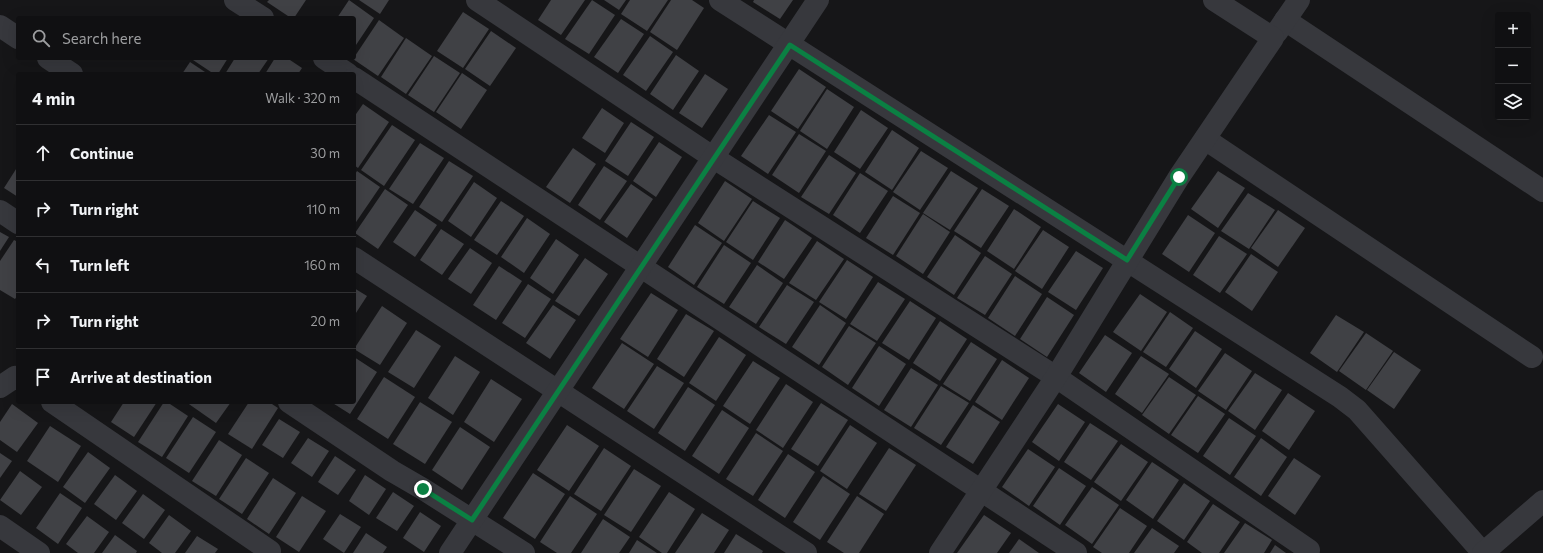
<!DOCTYPE html>
<html lang="en">
<head>
<meta charset="utf-8">
<style>
	:root { --surface:#101012; --page:#1e1e20; --text:#f1f3f6; --muted:#9c9d9f; --line:#303032 }
	body { margin:0; font-family:Commissioner,sans-serif; background:var(--page); color:var(--text) }
	.controls { position:absolute; right:12px; top:12px; display:grid; overflow:hidden; border-radius:4px; box-shadow:0 4px 16px #0002 }
	.controls button { width:36px; height:36px; display:grid; place-items:center; padding:0; border:0; border-bottom:1px solid var(--line); background:var(--surface); color:var(--text); font:20px sans-serif }
	.stop { position:absolute; width:12px; height:12px; margin:-9px; border:3px solid #0b8043; border-radius:50%; background:#fff }
	.stop.end { background:#0b8043; border-color:#fff; box-shadow:0 1px 4px #0008 }
	.list { margin:0; padding:0; list-style:none }
	h2 { display:flex; justify-content:space-between; align-items:center; height:52px; margin:0; padding:0 16px; font-size:17px }
	h2 small { font-size:13px; font-weight:400; color:var(--muted) }
	.list li { display:grid; grid-template-columns:26px 1fr auto; gap:12px; align-items:center; box-sizing:border-box; height:56px; padding:0 16px; border-top:1px solid var(--line) }
	.list b { display:block; font-size:15px; white-space:nowrap }
	.list em { font-size:13px; font-style:normal; color:var(--muted) }
	.icon { flex:none; width:22px; height:22px; fill:none; stroke:currentColor; stroke-width:2; stroke-linecap:round; stroke-linejoin:round }
	.map { position:relative; flex:none; width:1543px; height:553px; overflow:hidden }
	.search { position:absolute; background:var(--surface); box-shadow:0 4px 16px #0002; left:16px; top:16px; width:340px; height:44px; display:flex; align-items:center; gap:10px; box-sizing:border-box; padding:0 14px; border-radius:4px; color:var(--muted); font-size:15px }
	.panel { position:absolute; background:var(--surface); box-shadow:0 4px 16px #0002; left:16px; top:72px; width:340px; height:332px; border-radius:4px }
	.map>svg:first-child { display:block }
	.building { fill:#404145 }
	.lines { fill:none; stroke-linecap:round; stroke-linejoin:round }
	.minor { stroke:#37383d; stroke-width:22 }
	.route { stroke:#0b8043; stroke-width:5 }
</style>
</head>
<body>
<div class="map">
<svg width="1543" height="553" viewBox="0 0 1543 553">
	<rect width="100%" height="100%" fill="#161618"/>
	<g class="building">
		<polygon points="269,0 306,0 294,18 291,18 267,2"/>
		<polygon points="349,0 374,18 354,48 354,18 337,18"/>
		<polygon points="359,0 389,0 380,14"/>
		<polygon points="551,0 585,0 561,35 538,20"/>
		<polygon points="592,0 615,15 589,54 565,39"/>
		<polygon points="604,0 626,0 619,10"/>
		<polygon points="630,0 668,0 647,31 621,14"/>
		<polygon points="671,0 692,0 704,8 677,50 650,32"/>
		<polygon points="754,0 793,0 780,19 753,2"/>
		<polygon points="463,12 489,29 463,68 437,51"/>
		<polygon points="621,19 644,34 618,73 594,57"/>
		<polygon points="379,20 404,38 378,76 353,59"/>
		<polygon points="491,31 516,48 490,86 465,69"/>
		<polygon points="650,36 673,52 646,91 623,75"/>
		<polygon points="406,38 432,56 406,94 381,77"/>
		<polygon points="676,55 699,71 673,110 650,94"/>
		<polygon points="434,56 460,73 434,112 408,95"/>
		<polygon points="195,58 228,58 218,74 214,74 193,60"/>
		<polygon points="235,58 269,58 258,74 225,74"/>
		<polygon points="275,58 287,58 302,68 298,74 265,74"/>
		<polygon points="190,62 208,74 182,74"/>
		<polygon points="799,69 826,87 798,129 771,111"/>
		<polygon points="462,73 487,90 461,129 436,112"/>
		<polygon points="705,74 728,89 702,128 679,113"/>
		<polygon points="827,89 854,107 827,149 800,131"/>
		<polygon points="363,104 389,122 358,168 354,165 354,117"/>
		<polygon points="602,108 624,123 605,153 582,138"/>
		<polygon points="861,110 888,128 860,169 834,152"/>
		<polygon points="769,115 796,132 768,174 741,156"/>
		<polygon points="631,122 654,137 628,176 605,161"/>
		<polygon points="392,125 415,140 384,186 361,170"/>
		<polygon points="892,130 919,148 892,190 865,172"/>
		<polygon points="799,134 826,151 799,193 772,175"/>
		<polygon points="659,142 682,157 656,197 633,181"/>
		<polygon points="420,143 444,158 413,204 389,189"/>
		<polygon points="573,148 596,164 570,203 546,187"/>
		<polygon points="921,151 948,168 920,210 893,192"/>
		<polygon points="829,155 856,173 829,214 801,197"/>
		<polygon points="449,161 473,176 442,222 419,207"/>
		<polygon points="18,166 18,197 4,188"/>
		<polygon points="604,166 627,181 600,220 578,205"/>
		<polygon points="357,171 380,187 354,225 354,176"/>
		<polygon points="951,171 978,188 950,230 923,213"/>
		<polygon points="1218,171 1245,188 1218,228 1191,209"/>
		<polygon points="860,173 888,191 860,233 833,215"/>
		<polygon points="725,181 752,199 724,241 698,223"/>
		<polygon points="474,182 497,198 471,237 448,221"/>
		<polygon points="631,184 653,199 627,238 604,222"/>
		<polygon points="385,189 408,205 378,249 355,233"/>
		<polygon points="982,189 1009,206 981,248 954,231"/>
		<polygon points="1248,193 1275,210 1249,249 1221,231"/>
		<polygon points="893,196 920,213 893,255 866,238"/>
		<polygon points="501,201 524,216 497,255 474,240"/>
		<polygon points="753,201 780,218 753,260 726,242"/>
		<polygon points="1014,209 1041,227 1014,269 987,251"/>
		<polygon points="415,210 437,225 415,257 393,242"/>
		<polygon points="1278,210 1305,228 1278,267 1251,248"/>
		<polygon points="923,214 950,232 923,274 896,256"/>
		<polygon points="1188,215 1215,233 1189,272 1162,254"/>
		<polygon points="527,218 550,234 524,273 501,257"/>
		<polygon points="785,220 812,238 784,279 758,262"/>
		<polygon points="695,225 722,243 694,285 668,267"/>
		<polygon points="441,229 464,244 442,275 420,260"/>
		<polygon points="1043,230 1069,247 1042,289 1015,271"/>
		<polygon points="0,232 9,237 0,251"/>
		<polygon points="955,235 981,253 954,295 927,277"/>
		<polygon points="1219,236 1247,254 1220,293 1193,275"/>
		<polygon points="556,239 579,255 553,294 530,278"/>
		<polygon points="14,240 18,242 18,295 15,299 0,290 0,261"/>
		<polygon points="817,241 844,259 816,300 789,283"/>
		<polygon points="724,245 751,263 724,304 697,287"/>
		<polygon points="470,248 492,263 471,294 448,279"/>
		<polygon points="1076,251 1103,268 1076,310 1048,292"/>
		<polygon points="1251,254 1278,272 1252,311 1225,292"/>
		<polygon points="985,256 1012,274 985,315 957,298"/>
		<polygon points="585,258 608,274 579,316 555,301"/>
		<polygon points="847,260 873,277 846,319 819,302"/>
		<polygon points="757,265 783,283 756,324 729,307"/>
		<polygon points="499,266 522,281 496,320 473,305"/>
		<polygon points="1015,276 1042,294 1015,336 988,318"/>
		<polygon points="878,282 905,299 877,341 850,324"/>
		<polygon points="528,284 551,299 525,338 502,323"/>
		<polygon points="787,285 814,302 786,344 759,327"/>
		<polygon points="354,288 367,296 354,316"/>
		<polygon points="651,293 678,310 648,357 620,339"/>
		<polygon points="1140,294 1167,312 1141,351 1113,332"/>
		<polygon points="1047,297 1074,315 1047,357 1020,339"/>
		<polygon points="910,301 936,318 909,360 882,343"/>
		<polygon points="553,305 576,320 550,359 526,343"/>
		<polygon points="820,305 846,323 819,365 792,347"/>
		<polygon points="382,306 407,323 380,365 354,349"/>
		<polygon points="1170,312 1193,328 1166,367 1143,352"/>
		<polygon points="686,314 714,331 684,377 657,359"/>
		<polygon points="1336,315 1364,332 1337,372 1310,353"/>
		<polygon points="940,321 967,339 940,381 913,363"/>
		<polygon points="849,326 876,343 848,385 822,367"/>
		<polygon points="416,330 441,346 414,388 388,372"/>
		<polygon points="1195,331 1222,349 1196,388 1169,369"/>
		<polygon points="1366,333 1393,351 1366,390 1339,371"/>
		<polygon points="1105,335 1132,353 1106,392 1079,373"/>
		<polygon points="719,337 746,355 716,401 689,383"/>
		<polygon points="971,342 997,359 970,401 943,384"/>
		<polygon points="622,343 654,364 624,409 592,388"/>
		<polygon points="879,346 906,364 879,406 852,388"/>
		<polygon points="1394,352 1421,370 1394,409 1367,390"/>
		<polygon points="1225,353 1252,371 1226,410 1198,391"/>
		<polygon points="455,356 480,372 453,415 428,398"/>
		<polygon points="1141,356 1169,374 1142,413 1115,394"/>
		<polygon points="354,357 377,372 350,414 331,402 354,402"/>
		<polygon points="1002,360 1029,378 1002,420 975,402"/>
		<polygon points="753,361 780,378 750,424 723,406"/>
		<polygon points="657,366 684,383 654,429 627,411"/>
		<polygon points="911,368 938,385 911,427 884,410"/>
		<polygon points="1255,373 1282,390 1255,430 1228,411"/>
		<polygon points="384,377 415,397 388,439 357,419"/>
		<polygon points="1169,377 1196,395 1169,434 1142,415"/>
		<polygon points="491,379 522,399 494,442 464,422"/>
		<polygon points="786,384 813,402 783,448 756,430"/>
		<polygon points="941,386 969,403 941,445 914,428"/>
		<polygon points="688,387 715,405 685,451 658,433"/>
		<polygon points="1288,393 1315,411 1289,450 1262,431"/>
		<polygon points="1198,396 1225,414 1198,453 1171,435"/>
		<polygon points="124,402 157,402 134,437 111,422"/>
		<polygon points="164,402 167,402 188,416 162,457 138,442"/>
		<polygon points="186,402 231,402 216,423"/>
		<polygon points="249,402 269,402 278,408 252,449 228,434"/>
		<polygon points="420,402 452,422 425,464 393,444"/>
		<polygon points="821,403 848,420 818,466 791,449"/>
		<polygon points="12,404 38,423 17,452 0,440 0,422"/>
		<polygon points="1058,404 1085,422 1059,461 1032,442"/>
		<polygon points="973,405 1000,422 973,464 946,447"/>
		<polygon points="722,410 749,428 719,474 692,456"/>
		<polygon points="193,417 216,432 189,473 166,458"/>
		<polygon points="1229,418 1256,436 1230,475 1203,456"/>
		<polygon points="279,419 300,432 283,458 262,445"/>
		<polygon points="1090,423 1118,441 1091,480 1064,462"/>
		<polygon points="567,425 599,446 569,491 537,470"/>
		<polygon points="850,425 877,443 847,489 820,471"/>
		<polygon points="50,426 81,446 58,482 27,461"/>
		<polygon points="460,427 490,447 462,490 432,470"/>
		<polygon points="756,433 783,451 753,496 726,479"/>
		<polygon points="308,438 329,451 312,477 291,463"/>
		<polygon points="1261,438 1287,457 1261,496 1234,477"/>
		<polygon points="219,440 242,455 216,496 192,481"/>
		<polygon points="1121,444 1148,462 1121,501 1094,482"/>
		<polygon points="604,448 631,466 601,511 574,494"/>
		<polygon points="889,448 916,465 886,511 859,494"/>
		<polygon points="1028,449 1055,467 1029,506 1002,487"/>
		<polygon points="88,452 110,468 85,503 63,487"/>
		<polygon points="0,453 12,461 0,478"/>
		<polygon points="788,454 815,472 785,518 758,500"/>
		<polygon points="335,456 356,470 338,495 318,482"/>
		<polygon points="246,458 269,473 242,514 219,499"/>
		<polygon points="1294,458 1321,476 1295,515 1268,496"/>
		<polygon points="1152,462 1179,480 1153,519 1126,500"/>
		<polygon points="1059,468 1086,486 1060,525 1033,506"/>
		<polygon points="634,469 661,486 631,532 604,515"/>
		<polygon points="20,471 42,487 21,515 0,500"/>
		<polygon points="533,473 565,494 535,539 503,518"/>
		<polygon points="115,475 137,491 116,520 94,504"/>
		<polygon points="365,475 386,489 369,515 349,501"/>
		<polygon points="823,476 850,494 820,540 793,522"/>
		<polygon points="273,478 296,493 269,534 247,519"/>
		<polygon points="1184,483 1210,501 1184,540 1157,521"/>
		<polygon points="1092,487 1119,505 1092,544 1065,525"/>
		<polygon points="393,492 414,506 397,531 376,518"/>
		<polygon points="669,492 695,509 667,553 662,553 639,537"/>
		<polygon points="60,493 82,508 58,544 36,528"/>
		<polygon points="143,494 165,510 144,539 122,523"/>
		<polygon points="302,496 326,511 299,552 276,537"/>
		<polygon points="570,496 597,514 571,553 557,553 540,542"/>
		<polygon points="857,496 884,514 859,553 844,553 827,542"/>
		<polygon points="1213,504 1240,522 1219,553 1202,553 1187,542"/>
		<polygon points="1120,508 1147,526 1129,553 1102,553 1093,547"/>
		<polygon points="420,512 441,526 424,552 403,538"/>
		<polygon points="702,513 729,530 714,553 675,553"/>
		<polygon points="340,514 361,527 344,553 323,539"/>
		<polygon points="169,515 191,531 175,553 162,553 149,543"/>
		<polygon points="984,515 1011,533 997,553 957,553"/>
		<polygon points="87,516 109,532 94,553 78,553 66,544"/>
		<polygon points="603,519 630,537 619,553 581,553"/>
		<polygon points="1245,523 1272,540 1264,553 1224,553"/>
		<polygon points="1152,528 1179,546 1174,553 1134,553"/>
		<polygon points="366,533 387,547 383,553 353,553"/>
		<polygon points="736,534 763,551 762,553 724,553"/>
		<polygon points="115,535 137,551 136,553 102,553"/>
		<polygon points="197,536 218,549 215,553 185,553"/>
		<polygon points="1019,539 1039,553 1009,553"/>
		<polygon points="637,540 657,553 629,553"/>
		<polygon points="1275,545 1286,553 1270,553"/>
	</g>
	<g class="lines">
		<g class="minor">
			<polyline points="235,0 263,18"/>
			<polyline points="477,0 714,158 1056,377 1309,550"/>
			<polyline points="720,0 1340,397 1357,410 1483,553"/>
			<polyline points="1285,20 1543,191"/>
			<polyline points="0,26 18,38"/>
			<polyline points="1277,32 1299,0"/>
			<polyline points="48,58 72,74"/>
			<polyline points="324,58 348,74"/>
			<polyline points="354,78 1076,553"/>
			<polyline points="1205,139 1532,357"/>
			<polyline points="0,211 18,223"/>
			<polyline points="354,258 806,553"/>
			<polyline points="0,387 15,377 18,379"/>
			<polyline points="52,402 270,551"/>
			<polyline points="289,402 392,471 423,489 524,553"/>
			<polyline points="0,526 39,553"/>
			<polyline points="450,553 818,0"/>
			<polyline points="940,553 1056,377 1179,177 1273,38 1214,0"/>
			<polyline points="1483,553 1543,501"/>
		</g>
	</g>
	<g class="lines">
		<polyline class="route" points="423,489 472,520 790,45 1127,260 1179,177"/>
	</g>
</svg>
<div class="controls">
<button>+</button>
<button>−</button>
<button><svg class="icon" aria-label="layers" viewBox="0 0 24 24"><path d="M12 4l9 5-9 5-9-5zM3 14l9 5 9-5"/></svg></button>
</div>
<div class="stop" style="left:1179px;top:177px"></div>
<div class="stop end" style="left:423px;top:489px"></div>
<div class="search"><svg class="icon" aria-label="search" viewBox="0 0 24 24"><circle cx="10" cy="10" r="6"/><path d="M15 15l6 6"/></svg>Search here</div>
<section class="panel">
<h2>4 min<small>Walk · 320 m</small></h2>
<ul class="list">
<li><svg class="icon" aria-label="ahead" viewBox="0 0 24 24"><path d="M12 20V5M6 11l6-6 6 6"/></svg><div><b>Continue</b></div><em>30 m</em></li>
<li><svg class="icon" aria-label="right" viewBox="0 0 24 24"><path d="M7 20v-9h11M14 6l5 5-5 5"/></svg><div><b>Turn right</b></div><em>110 m</em></li>
<li><svg class="icon" aria-label="left" viewBox="0 0 24 24"><path d="M17 20v-9H6M10 6l-5 5 5 5"/></svg><div><b>Turn left</b></div><em>160 m</em></li>
<li><svg class="icon" aria-label="right" viewBox="0 0 24 24"><path d="M7 20v-9h11M14 6l5 5-5 5"/></svg><div><b>Turn right</b></div><em>20 m</em></li>
<li><svg class="icon" aria-label="arrive" viewBox="0 0 24 24"><path d="M6 21V4h12l-3 4 3 4H6"/></svg><div><b>Arrive at destination</b></div></li>
</ul>
</section>
</div>
</body>
</html>
